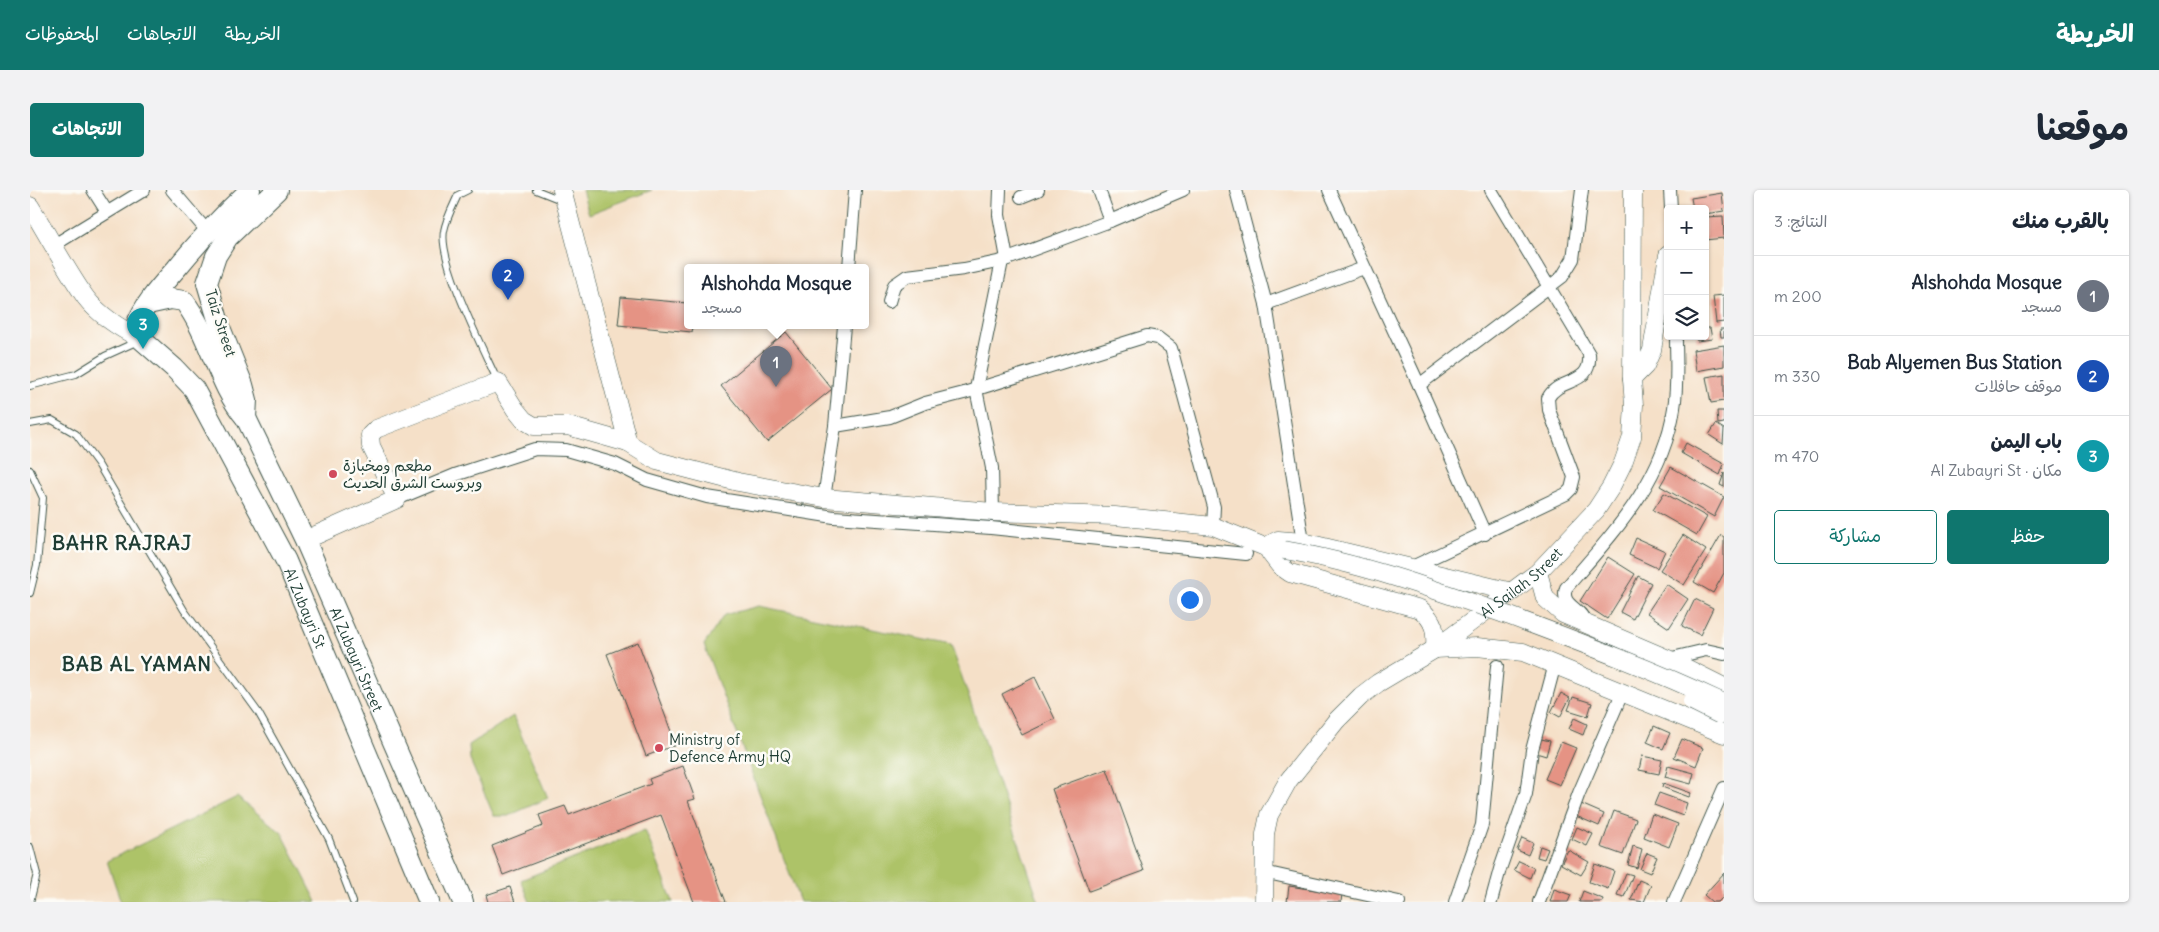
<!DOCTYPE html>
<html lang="ar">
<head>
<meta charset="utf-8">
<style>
	:root { --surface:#fff; --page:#f2f2f3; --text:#1f2937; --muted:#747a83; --line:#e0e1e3; --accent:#0f766e }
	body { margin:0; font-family:Delius,"Playpen Sans Arabic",sans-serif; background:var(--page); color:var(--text); direction:rtl }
	.controls { position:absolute; right:15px; top:15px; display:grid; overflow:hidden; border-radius:5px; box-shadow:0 1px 4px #0004 }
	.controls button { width:45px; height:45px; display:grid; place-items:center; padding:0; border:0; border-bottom:1px solid var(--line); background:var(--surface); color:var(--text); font:25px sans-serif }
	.you { position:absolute; left:1159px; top:409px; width:18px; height:18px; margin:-12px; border:4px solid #fff; border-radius:50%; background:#1a73e8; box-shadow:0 0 0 8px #1a73e833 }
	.badge { display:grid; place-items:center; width:32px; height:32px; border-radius:50%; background:var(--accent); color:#fff; font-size:16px; font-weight:700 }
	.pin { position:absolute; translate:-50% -41px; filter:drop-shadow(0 1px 2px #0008) }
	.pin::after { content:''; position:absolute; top:26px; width:18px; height:15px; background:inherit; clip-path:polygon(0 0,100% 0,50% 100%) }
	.popup { position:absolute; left:654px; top:74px; width:185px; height:65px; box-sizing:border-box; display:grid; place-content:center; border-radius:5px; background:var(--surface); filter:drop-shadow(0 1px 4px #0005); font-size:16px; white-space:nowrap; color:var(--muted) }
	.popup b { font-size:19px; color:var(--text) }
	.popup::after { content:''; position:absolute; left:50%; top:100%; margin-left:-10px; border:10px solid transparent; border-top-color:var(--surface) }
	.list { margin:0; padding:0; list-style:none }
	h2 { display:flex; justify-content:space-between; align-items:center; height:65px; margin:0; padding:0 20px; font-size:21px }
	h2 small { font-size:16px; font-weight:400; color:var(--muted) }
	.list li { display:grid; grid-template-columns:32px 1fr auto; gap:15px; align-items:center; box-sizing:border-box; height:80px; padding:0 20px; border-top:1px solid var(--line) }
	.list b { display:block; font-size:19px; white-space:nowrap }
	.list p { margin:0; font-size:16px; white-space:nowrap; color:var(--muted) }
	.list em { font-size:16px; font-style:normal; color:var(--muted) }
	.actions { display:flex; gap:10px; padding:15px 20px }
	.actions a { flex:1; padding:11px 0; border:1px solid var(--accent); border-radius:5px; text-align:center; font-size:18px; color:var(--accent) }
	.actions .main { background:var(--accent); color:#fff }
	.icon { flex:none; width:28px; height:28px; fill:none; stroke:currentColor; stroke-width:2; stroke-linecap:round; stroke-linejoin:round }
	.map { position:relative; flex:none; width:1694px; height:712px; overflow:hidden; direction:ltr; border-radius:5px }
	header { display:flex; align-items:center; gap:30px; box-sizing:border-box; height:70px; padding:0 25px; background:var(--accent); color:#fff }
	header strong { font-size:24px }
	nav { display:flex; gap:28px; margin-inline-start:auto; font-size:18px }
	.intro { display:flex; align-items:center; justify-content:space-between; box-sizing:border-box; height:120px; padding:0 30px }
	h1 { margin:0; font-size:35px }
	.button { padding:12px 22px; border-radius:5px; background:var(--accent); color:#fff; font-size:18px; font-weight:700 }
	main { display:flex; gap:30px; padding:0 30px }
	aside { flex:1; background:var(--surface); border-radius:5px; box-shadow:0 1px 4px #0004 }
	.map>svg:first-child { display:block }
	.green { fill:#adc368; stroke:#66804e }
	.building { fill:#e59384 }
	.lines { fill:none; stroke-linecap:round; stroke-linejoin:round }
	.lane-casing { stroke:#3f554a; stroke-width:8 }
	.street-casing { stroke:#3f554a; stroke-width:14 }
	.secondary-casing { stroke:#3f554a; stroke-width:19 }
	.primary-casing { stroke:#3f554a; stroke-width:22 }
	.lane { stroke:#fff; stroke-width:6 }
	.street { stroke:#fff; stroke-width:12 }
	.secondary { stroke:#fff; stroke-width:18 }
	.primary { stroke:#fff; stroke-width:20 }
	.secondary-bridge-casing { stroke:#3f554a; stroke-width:19; stroke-linecap:butt }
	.secondary-bridge { stroke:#fff; stroke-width:18 }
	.poi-dot { fill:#d1495b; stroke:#fdfcf7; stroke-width:2 }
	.labels { text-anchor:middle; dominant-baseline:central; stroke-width:5; stroke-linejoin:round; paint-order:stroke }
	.street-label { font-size:15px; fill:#1f3d34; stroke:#fdfcf7 }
	.poi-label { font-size:15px; fill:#1f3d34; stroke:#fdfcf7; text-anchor:start }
	.district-label { font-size:20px; font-weight:bold; letter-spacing:1px; fill:#1f3d34; stroke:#fdfcf7 }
</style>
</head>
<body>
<header>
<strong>الخريطة</strong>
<nav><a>الخريطة</a><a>الاتجاهات</a><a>المحفوظات</a></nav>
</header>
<div class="intro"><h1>موقعنا</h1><a class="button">الاتجاهات</a></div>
<main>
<aside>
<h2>بالقرب منك<small>النتائج: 3</small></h2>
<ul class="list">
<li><span class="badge" style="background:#6b7280">1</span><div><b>Alshohda Mosque</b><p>مسجد</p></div><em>200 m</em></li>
<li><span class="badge" style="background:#1a4fb4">2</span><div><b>Bab Alyemen Bus Station</b><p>موقف حافلات</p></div><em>330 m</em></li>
<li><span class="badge" style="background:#0f9aa8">3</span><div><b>باب اليمن</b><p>مكان · Al Zubayri St</p></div><em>470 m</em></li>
</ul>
<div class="actions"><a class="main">حفظ</a><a>مشاركة</a></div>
</aside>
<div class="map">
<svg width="1694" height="712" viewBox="0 0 1694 712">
	<rect width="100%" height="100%" fill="#fdfcf7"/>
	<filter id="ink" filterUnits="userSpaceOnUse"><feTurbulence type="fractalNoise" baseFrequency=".02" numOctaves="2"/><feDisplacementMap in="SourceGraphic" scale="10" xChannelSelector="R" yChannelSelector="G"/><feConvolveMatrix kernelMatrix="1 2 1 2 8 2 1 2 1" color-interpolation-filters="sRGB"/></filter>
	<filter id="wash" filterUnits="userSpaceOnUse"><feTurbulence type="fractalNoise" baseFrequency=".0096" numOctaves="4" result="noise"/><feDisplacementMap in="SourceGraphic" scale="20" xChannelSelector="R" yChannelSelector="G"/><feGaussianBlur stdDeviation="1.12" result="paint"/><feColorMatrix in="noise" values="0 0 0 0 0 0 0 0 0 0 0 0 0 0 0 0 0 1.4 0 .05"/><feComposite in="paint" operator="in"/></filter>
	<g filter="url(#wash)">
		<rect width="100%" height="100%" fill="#f5e0c8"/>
		<g class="green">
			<polygon points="552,0 622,0 559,24"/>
			<polygon points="729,416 921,455 1009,712 770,712 674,455 694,425"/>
			<polygon points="483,526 518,608 478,626 464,626 440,570 439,555"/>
			<polygon points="207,607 252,643 287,712 91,712 77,671"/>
			<polygon points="615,640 643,712 500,712 491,690"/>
		</g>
		<g id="blocks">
			<g class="building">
				<polygon points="1692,3 1694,21 1675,24 1675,19 1663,19 1661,8"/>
				<polygon points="1693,26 1694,48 1675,50 1675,27"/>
				<polygon points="1694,105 1694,132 1686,133 1683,106"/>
				<polygon points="591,107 657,113 657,136 663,136 662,142 588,135"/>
				<polygon points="1675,138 1680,138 1682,149 1667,151 1666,146 1675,146"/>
				<polygon points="1690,139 1694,139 1694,147 1691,147"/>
				<polygon points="756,142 802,199 737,252 691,196"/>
				<polygon points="1694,155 1694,176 1666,181 1663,160"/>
				<polygon points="1694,184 1694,211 1681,213 1676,187"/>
				<polygon points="1687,221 1694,221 1694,233 1688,234"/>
				<polygon points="1686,234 1694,239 1693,254 1679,245"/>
				<polygon points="1656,253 1694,274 1690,285 1651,263"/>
				<polygon points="1641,277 1694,307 1684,327 1630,296"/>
				<polygon points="1694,283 1694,297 1690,295"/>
				<polygon points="1634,303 1677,327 1667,345 1623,320"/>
				<polygon points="1653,345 1676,360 1654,395 1630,380"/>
				<polygon points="1691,345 1694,347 1694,383 1683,403 1664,392"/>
				<polygon points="1606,348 1635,361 1627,378 1599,365"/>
				<polygon points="1578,367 1605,384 1577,429 1550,411"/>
				<polygon points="1608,386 1621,393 1603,429 1590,422"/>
				<polygon points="1636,394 1658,409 1639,438 1617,423"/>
				<polygon points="1665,409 1683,418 1670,445 1652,436"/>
				<polygon points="608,452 646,555 616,566 577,464"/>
				<polygon points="1005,487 1025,529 992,545 972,504"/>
				<polygon points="1531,503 1540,508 1530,527 1521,522"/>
				<polygon points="1543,507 1562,513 1558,526 1538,520"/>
				<polygon points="1544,528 1557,534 1553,545 1539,539"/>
				<polygon points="1624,536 1640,543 1633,559 1617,552"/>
				<polygon points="1507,548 1520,551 1516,566 1503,562"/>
				<polygon points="1652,549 1673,558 1666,576 1644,567"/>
				<polygon points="1531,552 1546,558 1530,595 1515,589"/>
				<polygon points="1612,566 1632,570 1629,584 1609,580"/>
				<polygon points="653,576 665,609 658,611 696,712 664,712 631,625 473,685 462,656 513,636 509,625 535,616 539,625 621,594 619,589"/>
				<polygon points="1638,576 1664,583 1661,594 1635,587"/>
				<polygon points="1077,579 1114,681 1059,701 1022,599"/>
				<polygon points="1633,593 1661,603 1659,607 1632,597"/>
				<polygon points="1629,603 1657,613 1653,626 1624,615"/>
				<polygon points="1551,614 1574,624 1569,636 1546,626"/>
				<polygon points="1584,621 1606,629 1593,665 1571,657"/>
				<polygon points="1622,624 1648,634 1639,657 1614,647"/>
				<polygon points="1547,637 1563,644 1557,656 1542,649"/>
				<polygon points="1492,648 1503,653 1498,665 1487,660"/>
				<polygon points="1510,656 1518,659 1514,669 1507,667"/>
				<polygon points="1603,656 1612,659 1607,678 1598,675"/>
				<polygon points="1538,660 1559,672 1551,685 1531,674"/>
				<polygon points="1617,663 1627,667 1620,683 1610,679"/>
				<polygon points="1489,671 1504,678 1500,688 1484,680"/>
				<polygon points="1565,674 1584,681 1578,699 1559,692"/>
				<polygon points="1596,683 1603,685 1594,707 1587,705"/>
				<polygon points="1694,683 1694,706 1688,712 1682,712 1674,705"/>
				<polygon points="1609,690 1621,695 1614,712 1601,710"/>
				<polygon points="1259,696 1312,704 1311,712 1257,712"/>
				<polygon points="480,697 485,712 458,712 456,705"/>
				<polygon points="1524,699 1541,705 1538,712 1520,712"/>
				<polygon points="1553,701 1573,709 1572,712 1549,712"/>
			</g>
		</g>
	</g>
	<g filter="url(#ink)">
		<use href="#blocks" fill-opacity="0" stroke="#3f554a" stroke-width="1"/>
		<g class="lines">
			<g class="lane-casing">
				<g id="lane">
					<path d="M438 0 428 5C423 16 416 29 414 41 408 71 454 161 468 192"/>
					<polyline points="506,0 531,10"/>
					<polyline points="0,196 46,184 75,166 108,151"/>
					<polyline points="0,234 22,230 46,244 68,274 154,420 228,522 299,649 323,712"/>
					<polyline points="0,280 13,308 7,375 0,403"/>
					<polyline points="0,657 7,684 0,712"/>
				</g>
			</g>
			<g class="street-casing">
				<g id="street">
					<polyline points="63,0 77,22"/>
					<polyline points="142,0 177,41"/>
					<polyline points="970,0 969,25 977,69"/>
					<polyline points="1069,0 1080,31"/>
					<polyline points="1206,0 1236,114 1273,352"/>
					<polyline points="1299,0 1389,195 1455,344"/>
					<polyline points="1640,0 1641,19"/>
					<polyline points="991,7 1008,0"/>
					<polyline points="24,55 114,0"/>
					<polyline points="819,78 825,0"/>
					<polyline points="859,112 864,95 877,86 934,79 972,71 1080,31 1153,0"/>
					<polyline points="1236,114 1334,78"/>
					<polyline points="1389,195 1532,87 1543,69 1552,0"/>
					<polyline points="805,236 860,227 895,213 934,203 1117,146 1128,148 1141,158 1184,317 1183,336"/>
					<polyline points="794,308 805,236 814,136"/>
					<polyline points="367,309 425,285 505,259 536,260 585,274 617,290 677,307 804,327 961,338 1216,364"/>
					<polyline points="963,322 962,278 946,199 972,71"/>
					<path d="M1380 378 1536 304 1541 299 1544 287 1519 220 1518 208C1530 186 1562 197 1559 164L1461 0"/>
					<path d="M1555 432C1551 417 1530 416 1536 398 1583 343 1633 292 1644 218 1648 194 1646 170 1646 146"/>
					<polyline points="1638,469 1676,460 1694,464"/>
					<polyline points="1234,682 1369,712"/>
					<polyline points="1425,712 1452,635 1467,476"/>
					<polyline points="1461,712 1470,679 1496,604 1502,560 1525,474"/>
					<polyline points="1509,712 1549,603 1593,501"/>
					<polyline points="1644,712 1694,598"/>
				</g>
			</g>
			<g class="secondary-casing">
				<g id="secondary">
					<polyline points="532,0 598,253 627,271 708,292 794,308 963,322 1085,326 1183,336 1235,357 1252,368"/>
					<path d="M0 16C18 45 36 80 56 108 70 126 91 139 111 149"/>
					<polyline points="1602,189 1615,176 1622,160 1638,65"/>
					<polyline points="275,350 367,309 341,256 340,245 346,239 468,192 485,219 494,230 504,236 538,236 598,253"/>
					<polyline points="1235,357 1248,350 1273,352 1482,402"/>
					<path d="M1240 363 1250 376 1260 383 1390 419C1405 431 1406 441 1405 459"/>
					<polyline points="1508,382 1515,408 1533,424 1638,469 1694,497"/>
					<polyline points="1405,459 1447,457 1493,462 1694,544"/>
					<path id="s1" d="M1234 712 1235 644 1239 625 1258 591 1306 531 1331 506 1348 493 1405 459 1508 382 1566 320 1581 297 1593 273 1602 247 1604 215 1602 189 1603 0"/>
				</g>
			</g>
			<g class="primary-casing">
				<g id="primary">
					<path id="s2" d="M220 0C193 25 169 51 146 79 131 96 114 114 106 136L111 149 144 178 164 199 256 371 399 712"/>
					<path id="s3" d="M118 114 141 109 154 111C181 147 187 194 216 228L275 350 433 712"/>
					<polyline points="216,228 217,210 213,195 191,140 177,93 186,66 198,47 247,0"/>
				</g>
			</g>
			<use href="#lane" class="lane"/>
			<use href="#street" class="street"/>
			<use href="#secondary" class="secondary"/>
			<use href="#primary" class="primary"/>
			<g class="secondary-bridge-casing">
				<g id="secondary-bridge">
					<path d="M1254 360C1331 373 1406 400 1480 426 1552 453 1624 480 1694 513"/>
					<polyline points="1662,511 1690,525"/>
				</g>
			</g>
			<use href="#secondary-bridge" class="secondary-bridge"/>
		</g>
	</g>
	<g class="poi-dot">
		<circle cx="303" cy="284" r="5"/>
		<circle cx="629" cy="558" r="5"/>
	</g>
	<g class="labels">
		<g class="street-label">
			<text transform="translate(191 133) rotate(72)">Taiz Street</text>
			<text stroke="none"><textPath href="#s1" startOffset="435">Al Sailah Street</textPath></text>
			<text stroke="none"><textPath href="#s2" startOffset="511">Al Zubayri St</textPath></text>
			<text stroke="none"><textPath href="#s3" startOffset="435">Al Zubayri Street</textPath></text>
		</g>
		<g class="poi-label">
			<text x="313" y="275">مطعم ومخبازة<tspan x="313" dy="17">وبروست الشرق الحديث</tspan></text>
			<text x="639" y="549">Ministry of<tspan x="639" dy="17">Defence Army HQ</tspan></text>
		</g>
		<g class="district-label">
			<text x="92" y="352">BAHR RAJRAJ</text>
			<text x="107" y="473">BAB AL YAMAN</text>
		</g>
	</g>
</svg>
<div class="controls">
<button>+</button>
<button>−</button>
<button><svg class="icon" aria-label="layers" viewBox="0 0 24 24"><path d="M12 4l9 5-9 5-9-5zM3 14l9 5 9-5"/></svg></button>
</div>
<div class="you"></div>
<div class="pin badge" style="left:746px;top:197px;background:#6b7280">1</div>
<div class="popup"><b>Alshohda Mosque</b>مسجد</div>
<div class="pin badge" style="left:478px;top:110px;background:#1a4fb4">2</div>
<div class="pin badge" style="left:113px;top:159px;background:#0f9aa8">3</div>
</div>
</main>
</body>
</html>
